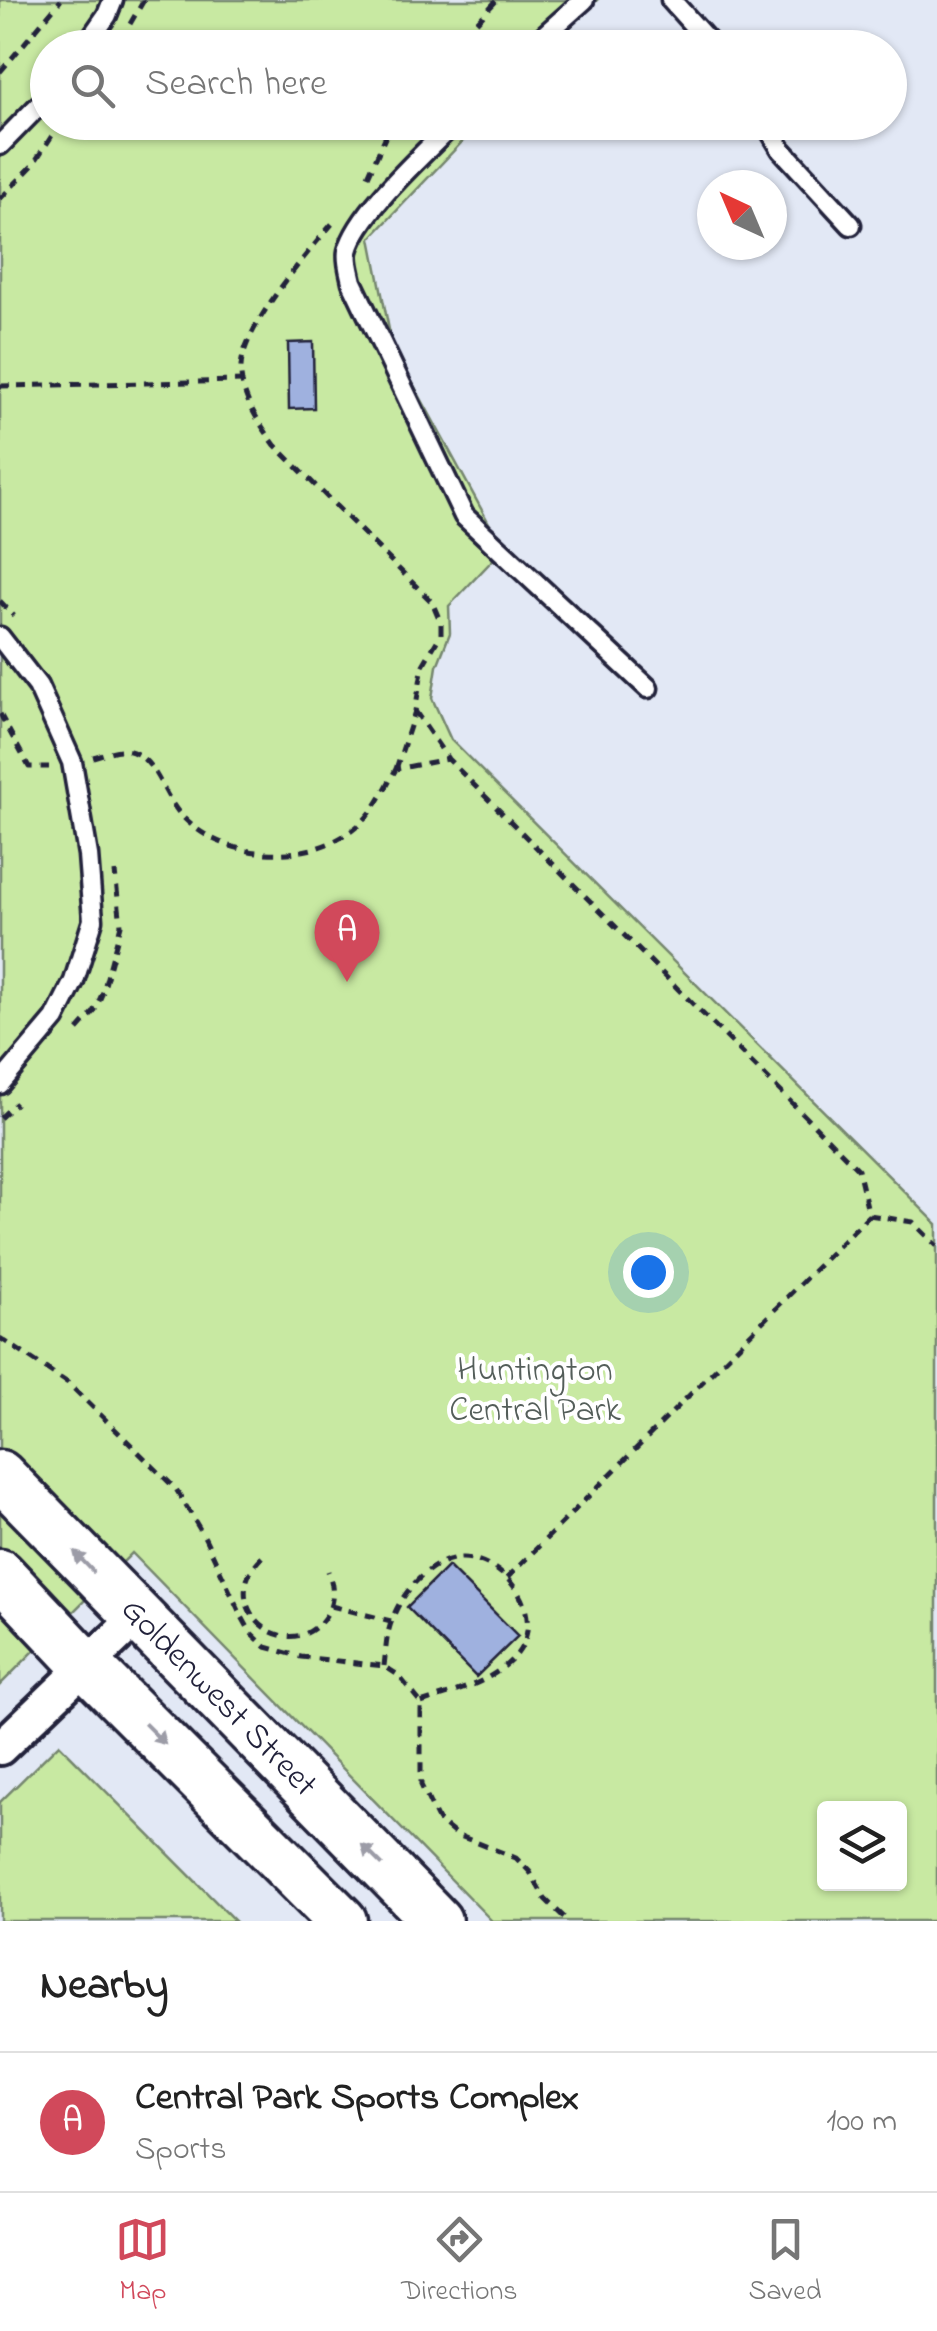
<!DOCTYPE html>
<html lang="en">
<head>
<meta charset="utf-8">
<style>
	:root { --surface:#fff; --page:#f6f6f6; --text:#222; --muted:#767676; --line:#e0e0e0; --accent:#d1495b }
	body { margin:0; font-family:"Indie Flower",sans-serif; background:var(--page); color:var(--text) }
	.controls { position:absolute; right:30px; bottom:30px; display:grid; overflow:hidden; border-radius:10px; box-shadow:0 2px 8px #0004 }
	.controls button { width:90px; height:90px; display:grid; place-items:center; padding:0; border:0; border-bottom:2px solid var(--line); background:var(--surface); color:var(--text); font:50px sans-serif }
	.compass { position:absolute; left:697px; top:170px; width:90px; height:90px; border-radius:50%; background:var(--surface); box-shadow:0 2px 8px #0004; rotate:316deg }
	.you { position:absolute; left:648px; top:1272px; width:35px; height:35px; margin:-25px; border:8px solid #fff; border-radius:50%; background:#1a73e8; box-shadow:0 0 0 15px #1a73e833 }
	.badge { display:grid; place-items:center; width:65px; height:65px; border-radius:50%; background:var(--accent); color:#fff; font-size:32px; font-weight:700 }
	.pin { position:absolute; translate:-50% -82px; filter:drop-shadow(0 2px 5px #0008) }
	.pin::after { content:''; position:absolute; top:52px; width:35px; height:30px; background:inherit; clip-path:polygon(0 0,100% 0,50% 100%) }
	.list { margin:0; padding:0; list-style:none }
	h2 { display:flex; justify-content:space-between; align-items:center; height:130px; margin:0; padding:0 40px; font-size:42px }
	h2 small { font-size:32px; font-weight:400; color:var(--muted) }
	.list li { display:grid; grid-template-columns:65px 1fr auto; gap:30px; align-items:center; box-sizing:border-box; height:140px; padding:0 40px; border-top:2px solid var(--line) }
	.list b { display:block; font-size:38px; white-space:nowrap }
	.list p { margin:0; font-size:32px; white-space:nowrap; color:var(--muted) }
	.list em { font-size:32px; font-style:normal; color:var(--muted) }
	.icon { flex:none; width:55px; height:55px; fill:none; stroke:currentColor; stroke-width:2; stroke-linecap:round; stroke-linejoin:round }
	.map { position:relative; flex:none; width:937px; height:1921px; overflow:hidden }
	.search { position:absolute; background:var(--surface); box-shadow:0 2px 8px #0004; left:30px; right:30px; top:30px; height:110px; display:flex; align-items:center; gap:25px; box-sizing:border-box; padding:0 35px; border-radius:55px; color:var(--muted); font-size:38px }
	.sheet { height:270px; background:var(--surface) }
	nav { display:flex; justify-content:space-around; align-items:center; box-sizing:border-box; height:140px; border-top:2px solid var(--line); background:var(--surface); font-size:28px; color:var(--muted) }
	nav a { display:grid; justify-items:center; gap:5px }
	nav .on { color:var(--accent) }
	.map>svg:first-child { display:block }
	.green { fill:#c8e9a2; stroke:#75866e; stroke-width:2.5; fill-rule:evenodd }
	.building { fill:#9fb1df; stroke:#22223b; stroke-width:2.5 }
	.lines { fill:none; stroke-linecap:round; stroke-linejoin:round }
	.service-casing { stroke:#22223b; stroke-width:25 }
	.minor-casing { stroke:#22223b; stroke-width:40 }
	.secondary-casing { stroke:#22223b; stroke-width:55 }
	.path { stroke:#22223b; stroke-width:5; stroke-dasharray:10 8; stroke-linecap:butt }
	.service { stroke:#fff; stroke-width:18 }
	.minor { stroke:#fff; stroke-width:32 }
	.secondary { stroke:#fff; stroke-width:48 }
	.oneway { fill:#9c9ca7 }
	.labels { text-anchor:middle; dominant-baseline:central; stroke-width:8; stroke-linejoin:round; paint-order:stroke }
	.park-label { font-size:35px; fill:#545e5a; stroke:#fff }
	.street-label { font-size:35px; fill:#22223b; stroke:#fff }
</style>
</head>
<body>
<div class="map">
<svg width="937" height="1921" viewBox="0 0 937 1921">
	<rect width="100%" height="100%" fill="#e2e8f5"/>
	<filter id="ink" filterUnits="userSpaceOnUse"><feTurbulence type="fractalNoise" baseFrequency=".01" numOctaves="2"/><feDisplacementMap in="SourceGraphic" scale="20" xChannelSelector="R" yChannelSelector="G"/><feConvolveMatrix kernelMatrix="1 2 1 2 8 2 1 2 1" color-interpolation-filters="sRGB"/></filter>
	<g filter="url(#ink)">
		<g class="green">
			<path d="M0 0H597L551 47 48 48V122L480 123 371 238 392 345 503 549 449 606 450 633 437 666 432 698 451 740 937 1224V1921H492L132 1553 0 1685ZM824 1808H900V1884H824Z"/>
			<polygon points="59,1744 235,1921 0,1921 0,1802"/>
		</g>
		<g class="building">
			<polygon points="313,342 314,408 289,409 288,343"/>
			<polygon points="448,1566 518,1636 476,1677 407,1607"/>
		</g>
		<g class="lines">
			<g class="service-casing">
				<g id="service">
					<polyline points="671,0 714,48"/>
					<polyline points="84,48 107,15 113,0"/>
					<polyline points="530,48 584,0"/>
					<path d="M455 122C426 152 358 212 348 251 346 260 350 272 352 282L464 516 648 688"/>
					<polyline points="765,122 781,149 851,225"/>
					<polyline points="0,145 48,96"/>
					<polyline points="0,637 38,686 72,762 88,855 93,920 74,981 55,1019 0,1084"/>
				</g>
			</g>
			<g class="minor-casing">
				<polyline id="minor" points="0,1748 137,1617"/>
			</g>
			<g class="secondary-casing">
				<g id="secondary">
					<path id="s1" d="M0 1475 437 1921"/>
					<polyline points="0,1574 86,1665 342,1921"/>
				</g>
			</g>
			<g class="path">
				<polyline points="130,24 144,0"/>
				<polyline points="452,48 497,0"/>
				<polyline points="0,72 61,0"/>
				<polyline points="368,176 392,122"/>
				<polyline points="0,199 32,166 61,122"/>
				<path d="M332 224C306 254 243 328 241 367 239 395 260 424 275 445L432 602 441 623V634L423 665 415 711 396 769"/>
				<polyline points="0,386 243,381"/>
				<polyline points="0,601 14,616"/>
				<polyline points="415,711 448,759 858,1169 869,1215 507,1578"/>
				<polyline points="0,714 29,767 49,767"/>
				<path d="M93 757C109 753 122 745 137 754 157 765 165 798 181 815 225 863 317 867 363 821 377 807 386 787 396 769L448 759"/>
				<polyline points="78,1030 94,1012 103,992 121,925 115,872"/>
				<polyline points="0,1118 16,1103"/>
				<polyline points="869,1215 913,1222 937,1246"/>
				<polyline points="0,1338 68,1383 176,1489 205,1538 241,1615 251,1633 266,1647 301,1657 384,1666 398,1675 421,1703 421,1785 438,1820 455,1834 516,1858 530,1872 545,1899 568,1921"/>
				<path d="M262 1557C211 1606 289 1669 325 1617 335 1602 334 1587 328 1571"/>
				<polyline points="331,1606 391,1621"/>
				<path d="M384 1666C386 1650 386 1635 392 1620 402 1590 437 1551 472 1559 512 1567 545 1618 517 1654 494 1682 454 1692 421 1703"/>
			</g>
			<use href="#service" class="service"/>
			<use href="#minor" class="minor"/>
			<use href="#secondary" class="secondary"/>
		</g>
		<defs><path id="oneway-solid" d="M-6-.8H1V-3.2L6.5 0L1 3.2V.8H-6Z" transform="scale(2.5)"/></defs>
		<g class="oneway">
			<use href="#oneway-solid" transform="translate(84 1562) rotate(-134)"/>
			<use href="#oneway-solid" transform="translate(155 1734) rotate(45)"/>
			<use href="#oneway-solid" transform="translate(372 1855) rotate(-135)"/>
		</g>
	</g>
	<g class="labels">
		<g class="park-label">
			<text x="535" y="1371">Huntington<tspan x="535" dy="40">Central Park</tspan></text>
		</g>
		<g class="street-label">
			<text stroke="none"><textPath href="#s1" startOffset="312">Goldenwest Street</textPath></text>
		</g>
	</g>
</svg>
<div class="controls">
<button><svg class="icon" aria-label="layers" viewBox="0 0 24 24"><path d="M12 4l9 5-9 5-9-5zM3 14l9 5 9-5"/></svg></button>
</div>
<svg class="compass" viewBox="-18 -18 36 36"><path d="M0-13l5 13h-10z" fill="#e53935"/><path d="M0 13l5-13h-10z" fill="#767676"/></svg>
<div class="you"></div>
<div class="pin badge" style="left:347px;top:982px">A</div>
<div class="search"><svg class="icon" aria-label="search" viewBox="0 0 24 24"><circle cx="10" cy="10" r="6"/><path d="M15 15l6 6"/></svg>Search here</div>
</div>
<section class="sheet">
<h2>Nearby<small></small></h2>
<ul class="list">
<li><span class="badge">A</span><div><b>Central Park Sports Complex</b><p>Sports</p></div><em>100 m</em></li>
</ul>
</section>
<nav>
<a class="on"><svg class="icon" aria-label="map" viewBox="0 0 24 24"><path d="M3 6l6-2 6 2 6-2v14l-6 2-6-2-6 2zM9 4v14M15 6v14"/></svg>Map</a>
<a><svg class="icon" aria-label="directions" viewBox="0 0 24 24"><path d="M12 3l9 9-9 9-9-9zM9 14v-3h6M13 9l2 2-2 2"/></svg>Directions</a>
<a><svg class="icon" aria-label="saved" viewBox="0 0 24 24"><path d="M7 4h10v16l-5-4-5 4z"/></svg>Saved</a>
</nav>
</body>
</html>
